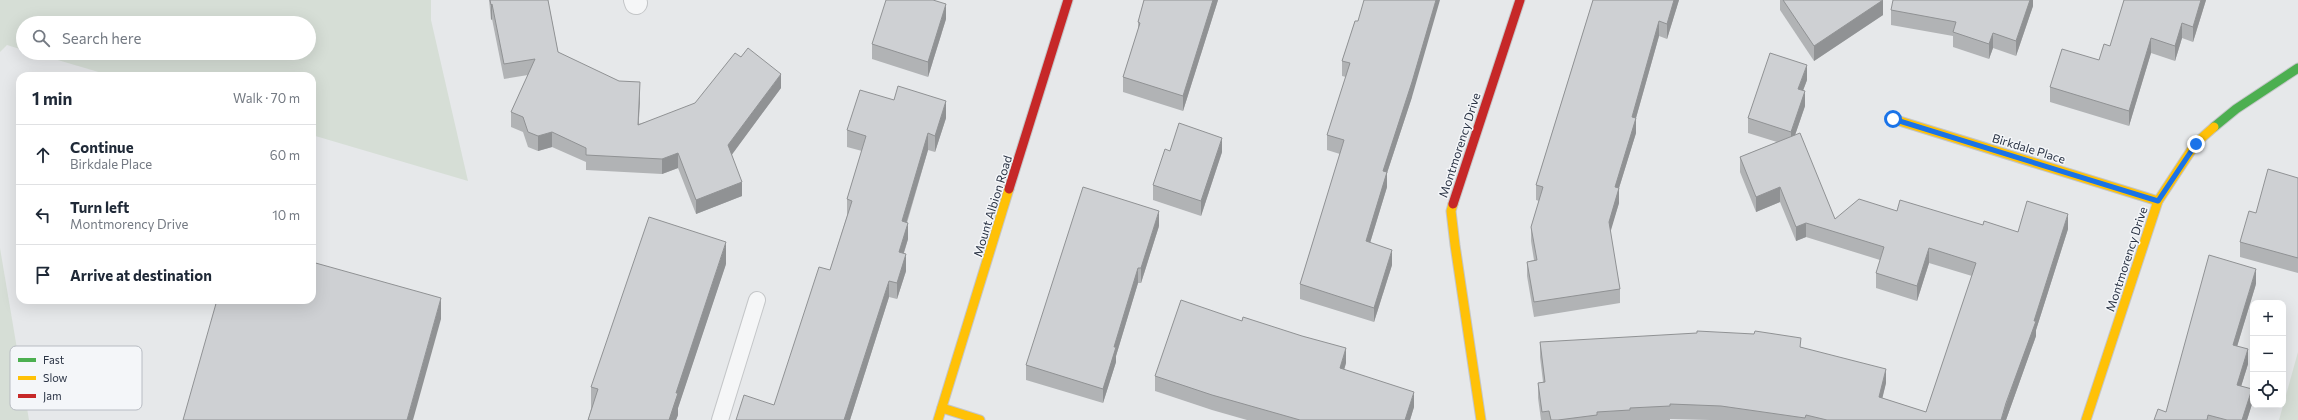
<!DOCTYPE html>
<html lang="en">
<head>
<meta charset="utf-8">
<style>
	:root { --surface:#fff; --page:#f6f6f7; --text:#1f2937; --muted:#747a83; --line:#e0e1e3 }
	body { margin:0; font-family:Commissioner,sans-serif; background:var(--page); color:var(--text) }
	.controls { position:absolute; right:12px; bottom:12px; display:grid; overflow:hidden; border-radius:8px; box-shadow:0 4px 16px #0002 }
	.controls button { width:36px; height:36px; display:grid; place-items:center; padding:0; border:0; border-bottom:1px solid var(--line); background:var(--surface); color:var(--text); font:20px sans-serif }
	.stop { position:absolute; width:12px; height:12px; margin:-9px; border:3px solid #1a73e8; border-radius:50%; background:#fff }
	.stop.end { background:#1a73e8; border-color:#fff; box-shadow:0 1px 4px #0008 }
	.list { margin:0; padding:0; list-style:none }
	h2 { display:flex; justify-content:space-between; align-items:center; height:52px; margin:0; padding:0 16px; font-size:17px }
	h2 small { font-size:13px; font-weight:400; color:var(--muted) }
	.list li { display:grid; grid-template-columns:26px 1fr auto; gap:12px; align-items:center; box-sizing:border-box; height:60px; padding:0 16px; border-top:1px solid var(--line) }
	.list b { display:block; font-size:15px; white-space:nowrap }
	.list p { margin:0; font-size:13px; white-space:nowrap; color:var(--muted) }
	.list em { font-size:13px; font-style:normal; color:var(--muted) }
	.icon { flex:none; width:22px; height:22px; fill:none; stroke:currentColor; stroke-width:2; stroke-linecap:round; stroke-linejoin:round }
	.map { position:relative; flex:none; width:2298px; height:420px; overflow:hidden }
	.search { position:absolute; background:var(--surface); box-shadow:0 4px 16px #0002; left:16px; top:16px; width:300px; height:44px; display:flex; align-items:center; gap:10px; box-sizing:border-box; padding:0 14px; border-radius:22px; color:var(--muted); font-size:15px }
	.panel { position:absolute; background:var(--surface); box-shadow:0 4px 16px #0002; left:16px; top:72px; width:300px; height:232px; border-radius:12px }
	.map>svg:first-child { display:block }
	.green { fill:#d6ded6 }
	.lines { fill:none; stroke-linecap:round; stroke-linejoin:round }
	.lane-casing { stroke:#c4c6c8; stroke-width:18 }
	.street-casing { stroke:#c4c6c8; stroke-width:24 }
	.fast-casing { stroke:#c4c6c8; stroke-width:11 }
	.slow-casing { stroke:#c4c6c8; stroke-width:11 }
	.jam-casing { stroke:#c4c6c8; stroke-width:11 }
	.lane { stroke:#f5f6f7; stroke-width:16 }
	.street { stroke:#f5f6f7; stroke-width:22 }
	.fast { stroke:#4caf50; stroke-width:9 }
	.slow { stroke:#ffc107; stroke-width:9 }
	.jam { stroke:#c62828; stroke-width:9 }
	.wall { fill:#b1b3b5 }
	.shaded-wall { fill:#909294 }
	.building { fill:#ced0d3; stroke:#909294 }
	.route { stroke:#1a73e8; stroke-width:5 }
	.labels { text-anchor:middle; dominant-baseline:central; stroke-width:3; stroke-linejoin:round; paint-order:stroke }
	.street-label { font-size:12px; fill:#2b3445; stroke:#f4f6f9 }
	.key { fill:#f4f6f9; stroke:#b8bcc3; stroke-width:1 }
	.key-label { font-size:11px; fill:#2b3445 }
</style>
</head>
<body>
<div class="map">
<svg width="2298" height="420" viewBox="0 0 2298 420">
	<rect width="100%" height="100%" fill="#e6e8ea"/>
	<g class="green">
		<polygon points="0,0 431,0 431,20 468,181 312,135 312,76 112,76 34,53 309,53 309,23 23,23 23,50 7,45 0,52"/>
		<polygon points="0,248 29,420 0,420"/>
		<polygon points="2298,352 2298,420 2279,420"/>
	</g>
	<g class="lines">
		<g class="lane-casing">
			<polyline id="lane" points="720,420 757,300"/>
		</g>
		<g class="street-casing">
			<polyline id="street" points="635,0 636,3"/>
		</g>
		<g class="fast-casing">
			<polyline id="fast" points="2214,127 2236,109 2298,68"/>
		</g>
		<g class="slow-casing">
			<g id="slow">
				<polyline points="1893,119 2158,201"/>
				<polyline points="1453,204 1451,211 1455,245 1481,420"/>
				<polyline points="942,408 980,420"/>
				<polyline points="938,420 1009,189"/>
				<polyline points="2086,420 2158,201 2196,143 2214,127"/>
			</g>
		</g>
		<g class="jam-casing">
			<g id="jam">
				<polyline points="1009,189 1068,0"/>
				<polyline points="1453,204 1520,0"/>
			</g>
		</g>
		<use href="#lane" class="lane"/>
		<use href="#street" class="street"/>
		<use href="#fast" class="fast"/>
		<use href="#slow" class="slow"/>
		<use href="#jam" class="jam"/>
	</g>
	<g class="wall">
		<polygon points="489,0 548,0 558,52 640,97 638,124 781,88 731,155 742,196 696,214 678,168 662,174 586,170 586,162 552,147 538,151 528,147 523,132 511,127 511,112 528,75 504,79 492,19 491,20"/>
		<polygon points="1144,0 1218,0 1183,111 1123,92 1123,77 1138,30 1138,22"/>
		<polygon points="1593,0 1679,0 1667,39 1659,36 1636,118 1636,133 1619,188 1619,203 1610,231 1620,289 1620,303 1534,317 1527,276 1527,262 1534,260 1531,241 1531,227 1539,201 1536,200 1536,185"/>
		<polygon points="1780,0 1882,0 1883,15 1814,61 1780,10"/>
		<polygon points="2033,0 2033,6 2016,56 1993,48 1989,59 1953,47 1953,36 1891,25 1891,10"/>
		<polygon points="2124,0 2206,0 2193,42 2182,38 2175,61 2151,53 2129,126 2050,102 2050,87 2099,60 2110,46"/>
		<polygon points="946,19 928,77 872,59 872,44"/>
		<polygon points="1355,21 1412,97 1387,173 1387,187 1370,243 1392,265 1374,322 1300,299 1300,284 1340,154 1327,150 1327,135 1346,77 1342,76 1342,61"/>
		<polygon points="1807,80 1803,90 1805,106 1795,135 1835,219 1897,211 1983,225 2018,232 2068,229 2036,330 2036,336 2006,420 1710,420 1670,419 1670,420 1541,420 1538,398 1538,383 1543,382 1540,357 1540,342 1801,347 1886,383 1882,398 1926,412 1972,276 1929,263 1917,301 1876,288 1876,273 1880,260 1806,237 1796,241 1780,202 1756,212 1740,172 1740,157 1777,142 1748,133 1748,118"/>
		<polygon points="946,118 935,152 928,150 907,223 908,239 904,253 906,271 897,299 889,297 850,420 736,420 774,405 830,270 847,216 847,199 862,151 847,147 847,130"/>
		<polygon points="1170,151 1222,152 1201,216 1153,200 1153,185"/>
		<polygon points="2298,178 2298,273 2240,257 2240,242 2256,213"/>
		<polygon points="1159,226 1141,283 1138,283 1116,356 1116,362 1103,403 1026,380 1026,365"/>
		<polygon points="726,264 678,408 678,415 676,420 588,420 591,409 591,387"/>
		<polygon points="2256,284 2237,346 2248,364 2241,386 2252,404 2247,420 2154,420 2166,412"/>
		<polygon points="1346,363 1344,370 1414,407 1410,420 1247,420 1212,410 1155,391 1155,376"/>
	</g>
	<g class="shaded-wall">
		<polygon points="1213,0 1218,0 1183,111 1183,96"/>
		<polygon points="1436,0 1440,0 1412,97 1387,173 1387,187 1366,256 1366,241 1383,171"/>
		<polygon points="1674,0 1679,0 1667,39 1667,24"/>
		<polygon points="1883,0 1883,15 1814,61 1814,46"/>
		<polygon points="2030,0 2033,0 2033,6 2016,56 2016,41"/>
		<polygon points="2201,0 2206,0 2193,42 2193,27"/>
		<polygon points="492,4 492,19 491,20 491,5"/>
		<polygon points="946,4 946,19 928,77 928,62"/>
		<polygon points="1659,21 1659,36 1632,132 1632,117"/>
		<polygon points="2182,23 2182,38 2175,61 2175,46"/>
		<polygon points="1993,33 1993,48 1989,59 1989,44"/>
		<polygon points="2151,38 2151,53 2129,126 2129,111"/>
		<polygon points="1807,65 1807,80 1798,104 1798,89"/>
		<polygon points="781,74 781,88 728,160 728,145"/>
		<polygon points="640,82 640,97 638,140 638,125"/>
		<polygon points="1805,91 1805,106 1791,147 1791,132"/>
		<polygon points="946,101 946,118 935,152 935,136"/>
		<polygon points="1636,118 1636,133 1619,188 1619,203 1609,237 1609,222 1615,187"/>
		<polygon points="552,132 552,147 538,151 538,136"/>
		<polygon points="928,133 928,150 902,237 902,221"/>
		<polygon points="1222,138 1222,152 1201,216 1201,201"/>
		<polygon points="678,153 678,168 662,174 662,159"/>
		<polygon points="742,182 742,196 696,214 696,200"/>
		<polygon points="1780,187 1780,202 1756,212 1756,197"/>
		<polygon points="1159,211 1159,226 1141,283 1141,268"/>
		<polygon points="2068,214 2068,229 2036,330 2036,336 2006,420 2001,420 2034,321"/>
		<polygon points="908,223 908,239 899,268 899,252"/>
		<polygon points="1806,223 1806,237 1796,241 1796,227"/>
		<polygon points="726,242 726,264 678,408 678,415 676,420 669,420 676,393"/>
		<polygon points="1929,248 1929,263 1917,301 1917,286"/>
		<polygon points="1392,250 1392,265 1374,322 1374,308"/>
		<polygon points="906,254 906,271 897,299 897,283"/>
		<polygon points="1138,268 1138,283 1116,356 1116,362 1103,403 1103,389 1114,347"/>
		<polygon points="2256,269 2256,284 2233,360 2233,345"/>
		<polygon points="889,281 889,297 850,420 844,420"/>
		<polygon points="441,298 441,319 413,420 407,420"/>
		<polygon points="1346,348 1346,363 1340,383 1340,368"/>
		<polygon points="2248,349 2248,364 2237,400 2237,385"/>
		<polygon points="1886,369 1886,383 1879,412 1879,397"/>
		<polygon points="2252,389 2252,404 2247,420 2242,420"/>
		<polygon points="1414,392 1414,407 1410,420 1405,420"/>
	</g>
	<g class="building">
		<polygon points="490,0 548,0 558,52 619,81 640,82 638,125 695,103 735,53 741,57 748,48 781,74 728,145 742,182 696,200 678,153 662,159 586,155 586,148 552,132 538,136 528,132 523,117 511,112 535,59 504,64 492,4 491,5"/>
		<polygon points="886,0 933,0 946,4 928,62 872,44"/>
		<polygon points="1144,0 1213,0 1183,96 1123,77 1140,23 1138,22"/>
		<polygon points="1364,0 1436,0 1412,82 1383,171 1387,172 1366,241 1392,250 1374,308 1300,284 1344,140 1327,135 1350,63 1342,61 1355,21 1358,21"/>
		<polygon points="1593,0 1674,0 1667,24 1659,21 1632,117 1636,118 1615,187 1619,188 1609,222 1620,289 1534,302 1527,262 1537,260 1531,227 1543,187 1536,185"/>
		<polygon points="1783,0 1883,0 1814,46"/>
		<polygon points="1893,0 2030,0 2016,41 1993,33 1989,44 1953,32 1956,22 1891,10"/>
		<polygon points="2124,0 2201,0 2193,27 2182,23 2175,46 2151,38 2129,111 2050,87 2062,49 2099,60 2104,44 2110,46"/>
		<polygon points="1770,53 1807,65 1798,89 1805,91 1791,132 1748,118"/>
		<polygon points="898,86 946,101 935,136 928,133 902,221 908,223 899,252 906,254 897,283 889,281 844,420 736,420 744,395 774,405 819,267 830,270 852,201 847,199 866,136 847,130 860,90 894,100"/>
		<polygon points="1179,123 1222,138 1201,201 1153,185 1165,149 1170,151"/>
		<polygon points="1800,133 1835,219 1859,199 1897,211 1900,200 1983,225 1984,221 2018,232 2027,201 2068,214 2034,321 2036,321 2006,403 2001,420 1827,420 1806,415 1805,418 1721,406 1670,404 1670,406 1630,408 1630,410 1597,412 1597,415 1558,420 1551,420 1549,411 1542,412 1538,383 1545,382 1540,342 1697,333 1697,331 1754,334 1755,331 1801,338 1800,347 1886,369 1879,397 1926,412 1976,263 1929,248 1917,286 1876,273 1884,247 1806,223 1796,227 1780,187 1756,197 1740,157"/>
		<polygon points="2268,169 2298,178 2298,258 2240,242 2249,211 2256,213"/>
		<polygon points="1083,187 1159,211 1141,268 1138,268 1114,347 1116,347 1103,389 1026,365"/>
		<polygon points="649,217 726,242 676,393 678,393 669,420 588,420 598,389 591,387"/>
		<polygon points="2209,255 2256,269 2233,345 2248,349 2237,385 2252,389 2242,420 2227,420 2208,415 2207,420 2154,420 2158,409 2166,412"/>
		<polygon points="312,262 441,298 407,420 183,420 217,300 312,300"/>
		<polygon points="1181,300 1242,321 1243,317 1302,336 1346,348 1340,368 1414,392 1405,420 1300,420 1212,395 1155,376"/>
	</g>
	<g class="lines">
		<polyline class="route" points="1893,119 2158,201 2196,144"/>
	</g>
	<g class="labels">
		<g class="street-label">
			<text transform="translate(1459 145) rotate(-72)">Montmorency Drive</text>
			<text transform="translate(2029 148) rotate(17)">Birkdale Place</text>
			<text transform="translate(992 206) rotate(-73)">Mount Albion Road</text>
			<text transform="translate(2126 259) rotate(-72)">Montmorency Drive</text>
		</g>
	</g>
	<rect x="10" y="346" width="132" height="64" rx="6" class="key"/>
	<rect x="18" y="358" width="18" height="4" fill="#4caf50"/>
	<rect x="18" y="376" width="18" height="4" fill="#ffc107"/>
	<rect x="18" y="394" width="18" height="4" fill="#c62828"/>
	<g class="key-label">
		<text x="43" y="364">Fast</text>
		<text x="43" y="382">Slow</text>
		<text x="43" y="400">Jam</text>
	</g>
</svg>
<div class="controls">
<button>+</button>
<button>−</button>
<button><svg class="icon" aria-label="locate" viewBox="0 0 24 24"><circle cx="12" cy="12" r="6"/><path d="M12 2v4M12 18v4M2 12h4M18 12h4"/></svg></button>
</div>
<div class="stop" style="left:1893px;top:119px"></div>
<div class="stop end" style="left:2196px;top:144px"></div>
<div class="search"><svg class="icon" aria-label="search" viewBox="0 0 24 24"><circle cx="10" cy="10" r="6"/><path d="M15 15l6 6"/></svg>Search here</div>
<section class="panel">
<h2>1 min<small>Walk · 70 m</small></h2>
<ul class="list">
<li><svg class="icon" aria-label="ahead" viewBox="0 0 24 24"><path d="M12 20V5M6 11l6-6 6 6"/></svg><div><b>Continue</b><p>Birkdale Place</p></div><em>60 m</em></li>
<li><svg class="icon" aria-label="left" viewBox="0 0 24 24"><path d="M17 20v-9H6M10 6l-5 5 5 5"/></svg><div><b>Turn left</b><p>Montmorency Drive</p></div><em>10 m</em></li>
<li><svg class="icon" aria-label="arrive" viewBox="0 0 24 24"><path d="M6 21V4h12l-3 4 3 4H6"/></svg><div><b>Arrive at destination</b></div></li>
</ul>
</section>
</div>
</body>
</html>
